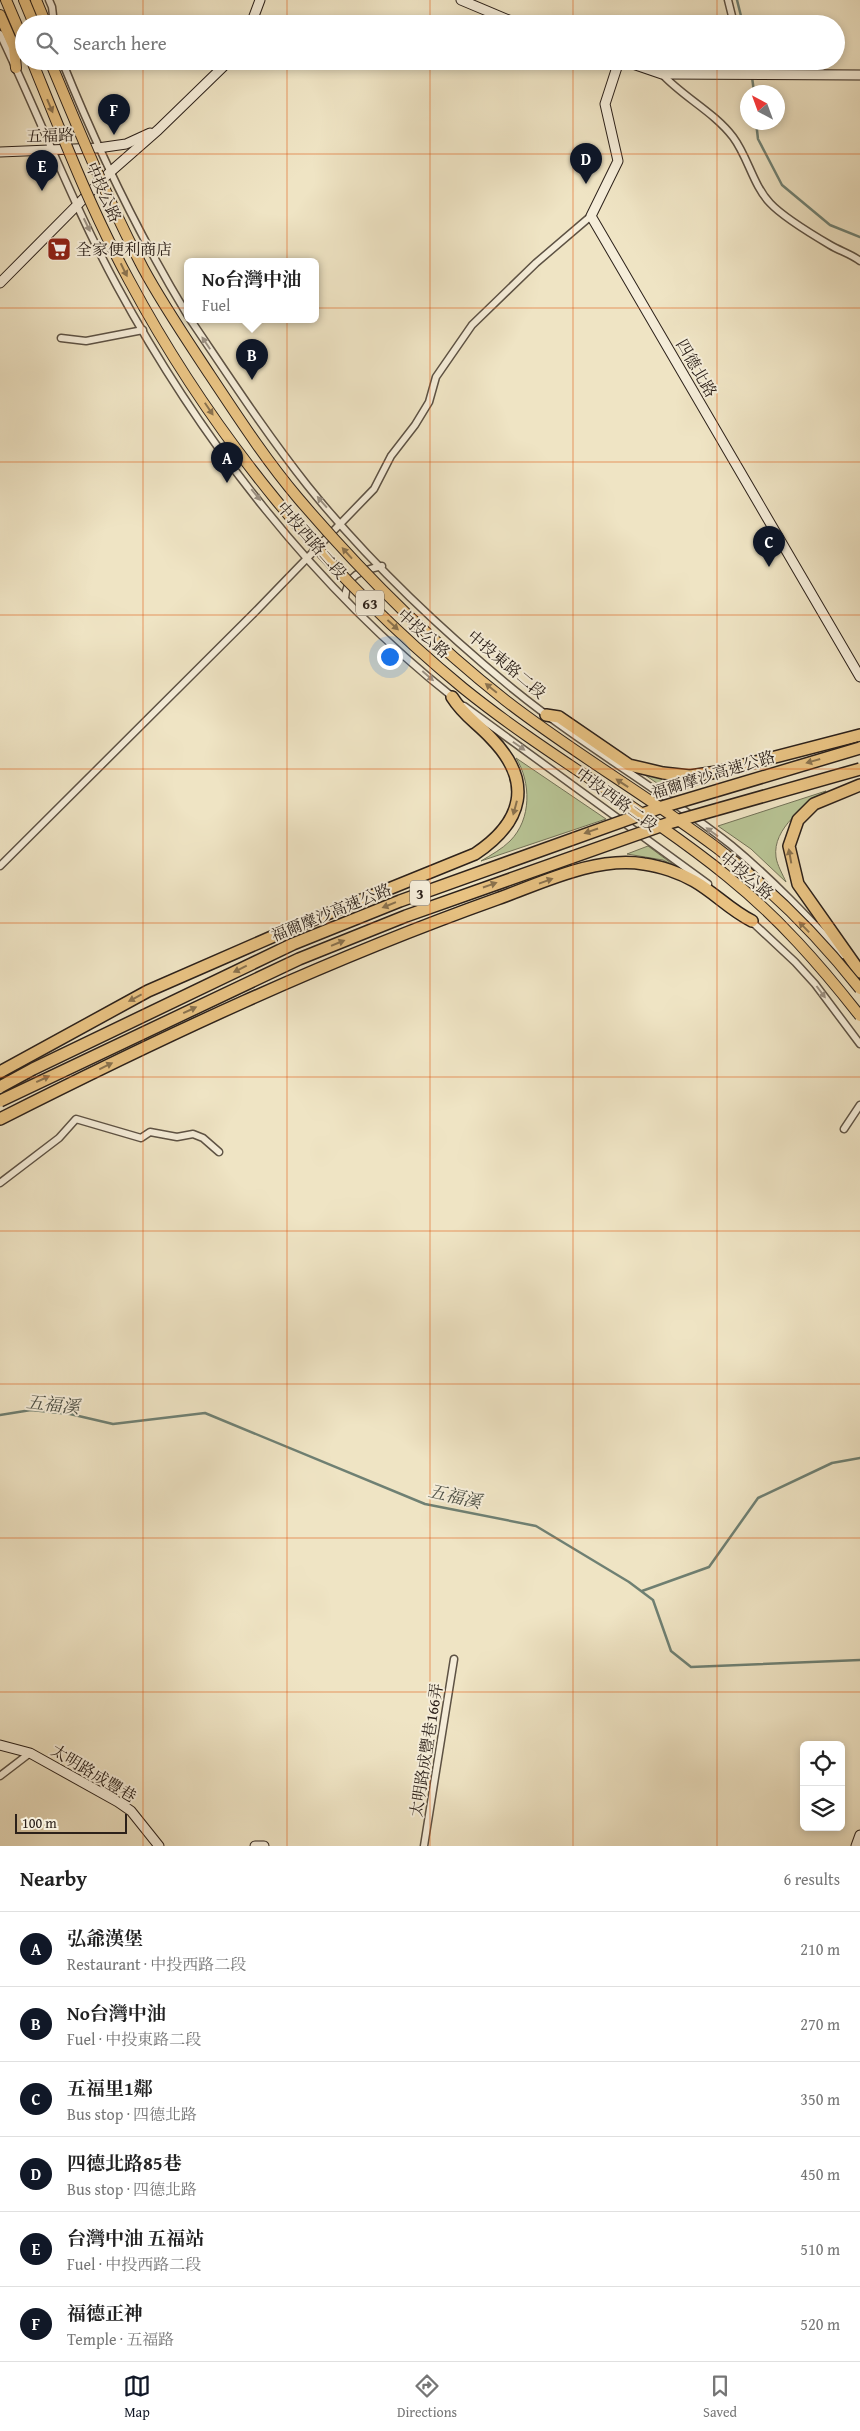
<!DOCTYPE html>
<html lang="en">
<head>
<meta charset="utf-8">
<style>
	:root { --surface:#fff; --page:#f2f2f2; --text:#222; --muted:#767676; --line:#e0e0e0; --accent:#111827 }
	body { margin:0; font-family:"Gentium Book Plus","Noto Serif TC",serif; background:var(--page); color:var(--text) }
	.controls { position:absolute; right:15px; bottom:15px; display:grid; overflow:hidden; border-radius:8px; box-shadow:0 2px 8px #0003 }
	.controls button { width:45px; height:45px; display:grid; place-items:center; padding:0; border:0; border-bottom:1px solid var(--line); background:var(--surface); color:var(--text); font:25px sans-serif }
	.compass { position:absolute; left:740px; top:85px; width:45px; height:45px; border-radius:50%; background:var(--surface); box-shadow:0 2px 8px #0003; rotate:319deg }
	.scale { position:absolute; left:15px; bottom:12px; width:112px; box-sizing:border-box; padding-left:5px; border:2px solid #2c211a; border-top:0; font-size:14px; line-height:18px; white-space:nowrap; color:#2c211a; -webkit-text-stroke:4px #f5edd9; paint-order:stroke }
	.you { position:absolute; left:389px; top:656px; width:18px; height:18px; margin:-12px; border:4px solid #fff; border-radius:50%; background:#1a73e8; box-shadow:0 0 0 8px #1a73e833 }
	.badge { display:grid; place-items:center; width:32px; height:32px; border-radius:50%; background:var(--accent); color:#fff; font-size:16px; font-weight:700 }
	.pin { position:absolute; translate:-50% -41px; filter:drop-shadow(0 1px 2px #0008) }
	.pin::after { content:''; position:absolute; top:26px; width:18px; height:15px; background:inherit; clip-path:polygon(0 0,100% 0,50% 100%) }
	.popup { position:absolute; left:184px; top:258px; width:135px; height:65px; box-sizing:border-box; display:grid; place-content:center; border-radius:8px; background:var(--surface); filter:drop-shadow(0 1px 4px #0005); font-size:16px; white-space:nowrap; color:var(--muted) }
	.popup b { font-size:19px; color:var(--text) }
	.popup::after { content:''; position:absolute; left:50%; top:100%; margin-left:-10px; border:10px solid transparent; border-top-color:var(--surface) }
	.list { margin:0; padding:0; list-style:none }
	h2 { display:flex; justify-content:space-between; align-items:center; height:65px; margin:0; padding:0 20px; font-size:21px }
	h2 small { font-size:16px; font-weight:400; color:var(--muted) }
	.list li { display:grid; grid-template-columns:32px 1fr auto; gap:15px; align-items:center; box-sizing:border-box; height:75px; padding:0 20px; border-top:1px solid var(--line) }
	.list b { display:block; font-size:19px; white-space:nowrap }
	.list p { margin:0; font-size:16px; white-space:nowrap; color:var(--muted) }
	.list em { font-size:16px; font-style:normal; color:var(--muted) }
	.icon { flex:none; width:28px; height:28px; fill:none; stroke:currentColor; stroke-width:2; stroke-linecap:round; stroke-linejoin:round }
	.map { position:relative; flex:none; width:860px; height:1846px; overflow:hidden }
	.search { position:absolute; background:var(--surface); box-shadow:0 2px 8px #0003; left:15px; right:15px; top:15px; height:55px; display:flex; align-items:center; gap:12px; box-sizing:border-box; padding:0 18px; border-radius:28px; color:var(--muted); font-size:19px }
	.sheet { height:515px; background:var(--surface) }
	nav { display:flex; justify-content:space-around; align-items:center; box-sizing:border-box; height:70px; border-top:1px solid var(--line); background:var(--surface); font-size:14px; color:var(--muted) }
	nav a { display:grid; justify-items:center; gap:2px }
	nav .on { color:var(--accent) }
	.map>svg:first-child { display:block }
	.green { fill:#b8c495; stroke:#727258 }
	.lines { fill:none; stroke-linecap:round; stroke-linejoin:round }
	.stream { stroke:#6f8073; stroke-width:2.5 }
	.street-casing { stroke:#5d5244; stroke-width:9 }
	.secondary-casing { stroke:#2c211a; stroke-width:11 }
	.primary-casing { stroke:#2c211a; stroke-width:12 }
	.highway-casing { stroke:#2c211a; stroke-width:14 }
	.street { stroke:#f5edd9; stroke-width:6 }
	.secondary { stroke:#f5edd9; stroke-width:9 }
	.primary { stroke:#e8c282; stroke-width:10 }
	.highway { stroke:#e8c282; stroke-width:11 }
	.primary-bridge-casing { stroke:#2c211a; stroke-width:12; stroke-linecap:butt }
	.highway-bridge-casing { stroke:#2c211a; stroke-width:14; stroke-linecap:butt }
	.primary-bridge { stroke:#e8c282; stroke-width:10 }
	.highway-bridge { stroke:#e8c282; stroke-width:11 }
	.oneway { fill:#8a724e }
	.oneway2 { fill:#9b9183 }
	.grid { fill:none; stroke:#df560d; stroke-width:1; stroke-opacity:0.55 }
	.labels { text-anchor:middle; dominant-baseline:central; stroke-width:4; stroke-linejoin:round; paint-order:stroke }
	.shield { fill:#f5edd9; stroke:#685e53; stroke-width:1 }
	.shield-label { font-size:15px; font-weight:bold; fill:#2c211a }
	.street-label { font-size:16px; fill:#2c211a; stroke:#f5edd9 }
	.poi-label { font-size:16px; fill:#2c211a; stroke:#f5edd9; text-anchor:start }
	.water-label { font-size:18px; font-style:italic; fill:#4d5046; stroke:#f5edd9 }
</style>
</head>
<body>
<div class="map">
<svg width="860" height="1846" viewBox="0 0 860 1846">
	<rect width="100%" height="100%" fill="#efe4c4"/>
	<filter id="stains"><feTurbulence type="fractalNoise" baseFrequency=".004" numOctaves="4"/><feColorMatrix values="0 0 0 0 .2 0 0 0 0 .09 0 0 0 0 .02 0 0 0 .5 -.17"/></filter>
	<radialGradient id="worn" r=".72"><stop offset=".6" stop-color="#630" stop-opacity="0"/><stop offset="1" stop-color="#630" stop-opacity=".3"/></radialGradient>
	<g class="green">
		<path d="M516 758 606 819 481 861C491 855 502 849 510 841 532 819 531 782 516 758Z"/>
		<polygon points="645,775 681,780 714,779 673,794"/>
		<path d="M826 791C806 805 772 828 776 857 777 865 783 875 786 882L751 849 718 826Z"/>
		<polygon points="648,846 675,866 663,860 627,854"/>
	</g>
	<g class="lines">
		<g class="stream">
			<polyline points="737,0 743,24"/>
			<polyline points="751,61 752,71"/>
			<polyline points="752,77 754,92"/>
			<polyline points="756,122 758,139 782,185 830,225 860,237"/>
			<polyline points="0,1415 31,1410 70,1414 113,1424 205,1413 425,1504 536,1526 629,1582 653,1600 671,1651 691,1667 860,1660"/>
			<polyline points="642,1591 709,1567 758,1498 832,1463 860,1458"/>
		</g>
		<g class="street-casing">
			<g id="street">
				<polyline points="49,0 52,7 54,24"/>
				<polyline points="728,0 734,24"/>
				<path d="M0 34C40 118 73 205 117 286 201 441 316 589 454 698"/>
				<path d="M62 61C98 150 138 234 188 316"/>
				<polyline points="741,61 743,74"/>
				<path d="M662 74C683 97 714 112 733 137 748 157 753 185 770 203 783 217 813 235 830 245 840 251 851 254 860 261"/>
				<path d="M190 319C228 375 265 432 307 485 367 560 439 628 513 689 583 746 661 790 731 845 772 879 807 916 843 955"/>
				<polyline points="61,338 86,341 143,330"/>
				<path d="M345 598C347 574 360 571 382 566"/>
				<polyline points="464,706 708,884"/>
				<polyline points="0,866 253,614 374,489 391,456 415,425 429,402 436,377 472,325 536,263 591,216"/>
				<polyline points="750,920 795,962 815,984 860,1044"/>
				<polyline points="844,1129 860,1105"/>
				<polyline points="0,1183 59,1138 76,1119 141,1138 150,1132 177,1137 193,1134 203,1138 219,1152"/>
				<polyline points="0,1776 30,1753"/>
				<polyline points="424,1846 454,1659"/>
			</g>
		</g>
		<g class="secondary-casing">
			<g id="secondary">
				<polyline points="461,0 518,24"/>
				<polyline points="251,24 260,0"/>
				<polyline points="619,61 605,104 618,161 591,216 860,677"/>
				<polyline points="624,61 662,74 860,75"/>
				<polyline points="0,152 98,148 126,144 150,133"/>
				<polyline points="0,283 109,173 158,130 229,61"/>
				<polyline points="0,1745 30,1753 118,1802 131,1811 159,1846"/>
				<polyline points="255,1846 264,1846"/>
				<polyline points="856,1846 860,1835"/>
			</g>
		</g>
		<g class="primary-casing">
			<g id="primary">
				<polyline points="6,0 24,42"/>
				<polyline points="24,0 34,24"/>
				<polyline points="36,0 46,24"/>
				<polyline points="0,15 14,47 16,68"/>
			</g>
		</g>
		<g class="highway-casing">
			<g id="highway">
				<polyline points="546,715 559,717 629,765 663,773 690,776 717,772 860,735"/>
				<polyline points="860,785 814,804 798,820 789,846 798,884 860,972"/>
				<path d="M0 1072 148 991 290 929 475 854C523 822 534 782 491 738 476 722 464 716 452 697"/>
				<path d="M0 1119C162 1037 326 960 497 899 542 883 595 856 644 864 660 866 680 873 694 881 715 893 730 910 752 921"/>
			</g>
		</g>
		<use href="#street" class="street"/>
		<use href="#secondary" class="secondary"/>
		<use href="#primary" class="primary"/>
		<use href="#highway" class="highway"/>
		<g class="primary-bridge-casing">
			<g id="primary-bridge">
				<path d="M32 61C62 135 91 210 129 280 212 435 327 576 463 688 547 756 643 808 727 876 778 917 820 965 860 1016"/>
				<path d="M50 61C79 131 108 201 143 268 163 305 187 340 210 375 238 417 265 459 298 498 361 572 429 640 505 700 573 753 648 796 717 848 770 888 819 937 860 989"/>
			</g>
		</g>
		<g class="highway-bridge-casing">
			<g id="highway-bridge">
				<polyline points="0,1087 33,1069 293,944 400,901 662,807 860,748"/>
				<polyline points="0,1101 299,959 406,916 669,823 860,769"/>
			</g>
		</g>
		<use href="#primary-bridge" class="primary-bridge"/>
		<use href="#highway-bridge" class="highway-bridge"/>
	</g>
	<defs><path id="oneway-solid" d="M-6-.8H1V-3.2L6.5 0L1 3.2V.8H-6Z" transform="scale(1.25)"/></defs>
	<g class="oneway">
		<use href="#oneway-solid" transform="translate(50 106) rotate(67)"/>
		<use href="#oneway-solid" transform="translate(124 270) rotate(64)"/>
		<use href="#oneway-solid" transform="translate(209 409) rotate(56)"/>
		<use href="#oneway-solid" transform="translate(347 553) rotate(-132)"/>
		<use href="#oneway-solid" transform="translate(393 625) rotate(42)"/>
		<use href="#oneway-solid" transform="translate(491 688) rotate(-141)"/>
		<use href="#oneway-solid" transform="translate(813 761) rotate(164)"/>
		<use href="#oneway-solid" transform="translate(622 783) rotate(-146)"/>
		<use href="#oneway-solid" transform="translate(515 808) rotate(105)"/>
		<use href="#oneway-solid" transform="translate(591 831) rotate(161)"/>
		<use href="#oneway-solid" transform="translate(790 856) rotate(-100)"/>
		<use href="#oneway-solid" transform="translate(546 881) rotate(-20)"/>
		<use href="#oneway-solid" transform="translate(490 885) rotate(-19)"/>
		<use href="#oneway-solid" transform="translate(389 905) rotate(158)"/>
		<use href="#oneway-solid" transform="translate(804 927) rotate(-134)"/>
		<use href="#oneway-solid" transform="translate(338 943) rotate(-22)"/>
		<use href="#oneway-solid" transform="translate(240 969) rotate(154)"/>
		<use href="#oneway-solid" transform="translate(135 998) rotate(152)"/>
		<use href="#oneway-solid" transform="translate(190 1010) rotate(-25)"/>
		<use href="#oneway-solid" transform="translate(106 1066) rotate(-26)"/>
		<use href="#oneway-solid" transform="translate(43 1079) rotate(-25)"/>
	</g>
	<g class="oneway2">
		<use href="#oneway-solid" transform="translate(87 225) rotate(64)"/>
		<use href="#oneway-solid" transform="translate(206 343) rotate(-124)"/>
		<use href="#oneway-solid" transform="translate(256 495) rotate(51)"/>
		<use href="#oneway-solid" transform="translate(322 502) rotate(-131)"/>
		<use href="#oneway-solid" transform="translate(428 676) rotate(41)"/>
		<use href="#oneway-solid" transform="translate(519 746) rotate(35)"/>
		<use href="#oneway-solid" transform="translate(712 832) rotate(-144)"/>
		<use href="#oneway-solid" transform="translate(821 992) rotate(53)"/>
	</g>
	<path class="grid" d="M143 0V24M287 0V24M430 0V24M573 0V24M717 0V24M143 61V1846M287 61V1846M430 61V1846M573 61V1846M717 61V1846M0 154H860M0 308H860M0 462H860M0 615H860M0 769H860M0 923H860M0 1077H860M0 1231H860M0 1384H860M0 1538H860M0 1692H860"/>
	<defs>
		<g id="supermarket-square" transform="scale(1.25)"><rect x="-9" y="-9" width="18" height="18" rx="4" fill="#8f2418" stroke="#f5edd9"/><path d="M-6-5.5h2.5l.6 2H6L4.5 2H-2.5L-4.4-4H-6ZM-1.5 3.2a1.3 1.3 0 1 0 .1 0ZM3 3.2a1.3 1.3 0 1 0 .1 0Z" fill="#fff"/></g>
	</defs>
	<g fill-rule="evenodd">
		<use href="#supermarket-square" x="59" y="249"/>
	</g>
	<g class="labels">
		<g class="shield">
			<rect x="356" y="590.5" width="28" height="25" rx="4"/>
			<rect x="410" y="880.5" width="20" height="25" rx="4"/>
		</g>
		<g class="shield-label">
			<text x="370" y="603">63</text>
			<text x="420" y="893">3</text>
		</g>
		<g class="street-label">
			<text transform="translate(50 135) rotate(-2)">五福路</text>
			<text transform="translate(104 192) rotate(66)">中投公路</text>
			<text transform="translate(697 368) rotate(60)">四德北路</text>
			<text transform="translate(312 540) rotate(49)">中投西路二段</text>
			<text transform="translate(424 633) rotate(42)">中投公路</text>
			<text transform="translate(507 664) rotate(40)">中投東路二段</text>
			<text transform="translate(713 774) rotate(-17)">福爾摩沙高速公路</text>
			<text transform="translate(617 799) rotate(36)">中投西路二段</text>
			<text transform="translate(747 875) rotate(40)">中投公路</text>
			<text transform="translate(331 912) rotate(-22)">福爾摩沙高速公路</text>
			<text transform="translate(426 1750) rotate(-81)">太明路成豐巷166弄</text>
			<text transform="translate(94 1773) rotate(31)">太明路成豐巷</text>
		</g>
		<g class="poi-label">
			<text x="76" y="249">全家便利商店</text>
		</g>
		<g class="water-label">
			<text transform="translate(53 1404) rotate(6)">五福溪</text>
			<text transform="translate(455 1496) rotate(13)">五福溪</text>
		</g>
	</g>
	<rect width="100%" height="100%" filter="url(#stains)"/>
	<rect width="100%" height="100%" fill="url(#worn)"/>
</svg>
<div class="controls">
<button><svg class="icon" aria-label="locate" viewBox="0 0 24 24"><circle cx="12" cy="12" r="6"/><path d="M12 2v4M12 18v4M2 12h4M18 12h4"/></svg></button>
<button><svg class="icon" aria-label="layers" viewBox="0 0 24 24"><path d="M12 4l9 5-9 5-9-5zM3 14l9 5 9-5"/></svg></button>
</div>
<svg class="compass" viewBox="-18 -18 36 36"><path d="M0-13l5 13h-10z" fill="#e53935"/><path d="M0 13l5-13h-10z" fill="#767676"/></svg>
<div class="scale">100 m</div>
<div class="you"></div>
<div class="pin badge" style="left:227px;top:483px">A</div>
<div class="pin badge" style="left:252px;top:380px">B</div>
<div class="popup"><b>No台灣中油</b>Fuel</div>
<div class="pin badge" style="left:769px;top:567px">C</div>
<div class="pin badge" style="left:586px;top:184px">D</div>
<div class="pin badge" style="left:42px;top:191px">E</div>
<div class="pin badge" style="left:114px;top:135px">F</div>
<div class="search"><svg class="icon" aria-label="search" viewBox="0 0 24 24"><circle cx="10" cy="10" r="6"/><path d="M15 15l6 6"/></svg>Search here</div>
</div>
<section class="sheet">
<h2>Nearby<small>6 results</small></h2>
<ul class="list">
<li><span class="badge">A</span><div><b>弘爺漢堡</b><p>Restaurant · 中投西路二段</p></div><em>210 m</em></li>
<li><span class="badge">B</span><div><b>No台灣中油</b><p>Fuel · 中投東路二段</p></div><em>270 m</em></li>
<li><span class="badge">C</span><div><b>五福里1鄰</b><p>Bus stop · 四德北路</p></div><em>350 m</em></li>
<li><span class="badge">D</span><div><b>四德北路85巷</b><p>Bus stop · 四德北路</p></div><em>450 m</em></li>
<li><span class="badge">E</span><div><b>台灣中油 五福站</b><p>Fuel · 中投西路二段</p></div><em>510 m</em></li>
<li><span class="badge">F</span><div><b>福德正神</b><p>Temple · 五福路</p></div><em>520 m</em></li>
</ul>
</section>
<nav>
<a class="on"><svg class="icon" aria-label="map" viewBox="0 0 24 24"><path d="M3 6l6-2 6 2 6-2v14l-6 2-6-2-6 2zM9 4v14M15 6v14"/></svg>Map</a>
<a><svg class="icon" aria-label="directions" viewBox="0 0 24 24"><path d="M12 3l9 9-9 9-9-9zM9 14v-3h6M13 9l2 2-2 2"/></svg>Directions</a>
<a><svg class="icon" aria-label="saved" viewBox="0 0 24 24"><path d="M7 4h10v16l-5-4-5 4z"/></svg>Saved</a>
</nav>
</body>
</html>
